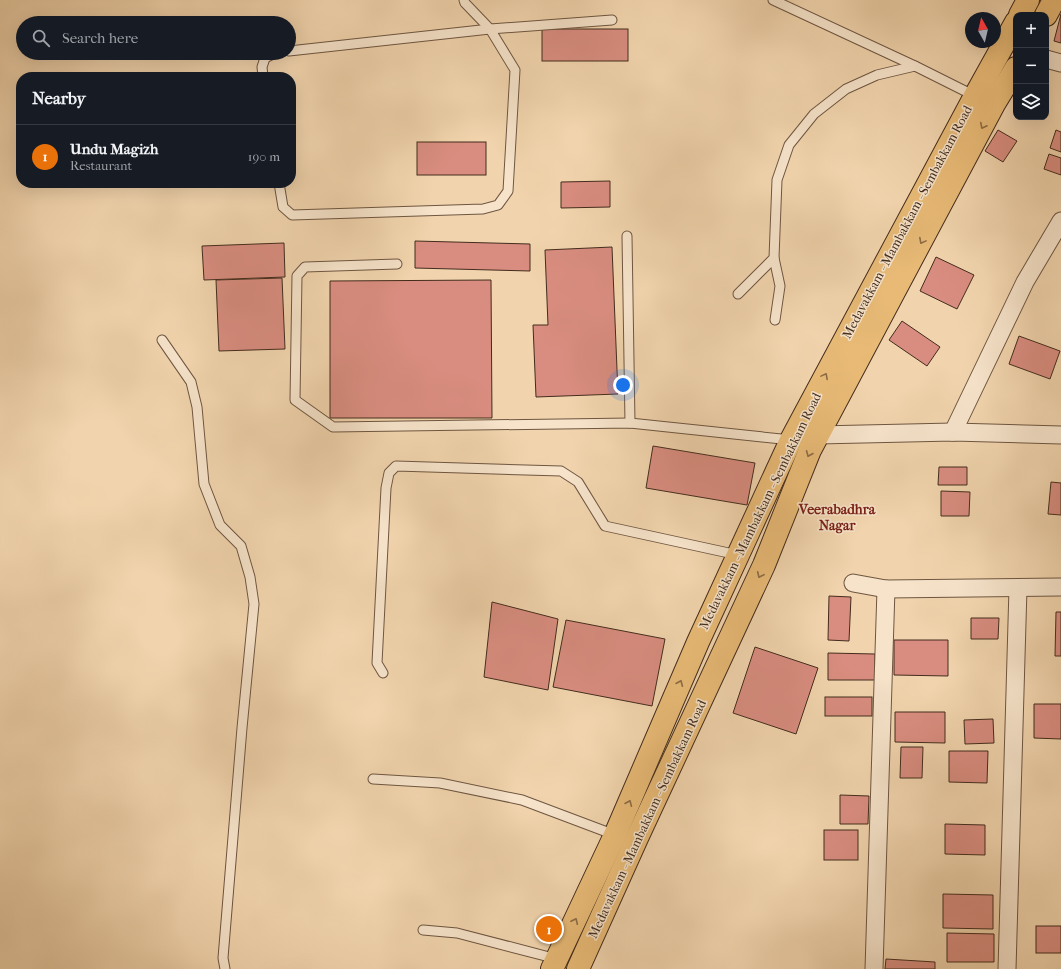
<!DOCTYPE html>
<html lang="en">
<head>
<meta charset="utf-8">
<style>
	:root { --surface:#171b24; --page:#20242c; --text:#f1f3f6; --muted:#9ea1a6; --line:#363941; --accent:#ea580c }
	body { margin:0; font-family:"IM FELL French Canon",serif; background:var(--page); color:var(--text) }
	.controls { position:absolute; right:12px; top:12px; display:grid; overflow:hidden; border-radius:8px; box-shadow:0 4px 16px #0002 }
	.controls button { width:36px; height:36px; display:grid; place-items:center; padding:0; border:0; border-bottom:1px solid var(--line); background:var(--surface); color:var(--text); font:20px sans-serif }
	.compass { position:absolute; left:965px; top:12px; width:36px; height:36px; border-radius:50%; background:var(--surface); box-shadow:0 4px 16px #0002; rotate:352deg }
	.you { position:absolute; left:623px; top:385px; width:14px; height:14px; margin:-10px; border:3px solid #fff; border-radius:50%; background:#1a73e8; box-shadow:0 0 0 6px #1a73e833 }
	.badge { display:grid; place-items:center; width:26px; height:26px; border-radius:50%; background:var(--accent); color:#fff; font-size:13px; font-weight:700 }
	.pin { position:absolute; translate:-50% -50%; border:2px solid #fff; box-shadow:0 1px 4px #0006 }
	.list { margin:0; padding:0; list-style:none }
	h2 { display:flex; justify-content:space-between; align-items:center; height:52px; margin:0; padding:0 16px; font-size:17px }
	h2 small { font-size:13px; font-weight:400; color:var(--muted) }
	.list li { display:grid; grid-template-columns:26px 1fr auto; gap:12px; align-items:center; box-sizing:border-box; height:64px; padding:0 16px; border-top:1px solid var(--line) }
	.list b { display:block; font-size:15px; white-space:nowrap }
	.list p { margin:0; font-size:13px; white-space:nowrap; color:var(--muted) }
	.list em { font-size:13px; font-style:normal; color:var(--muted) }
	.icon { flex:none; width:22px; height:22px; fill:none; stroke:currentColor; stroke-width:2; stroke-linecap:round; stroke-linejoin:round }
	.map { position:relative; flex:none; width:1061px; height:969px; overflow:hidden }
	.search { position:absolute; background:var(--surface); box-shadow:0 4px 16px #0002; left:16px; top:16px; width:280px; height:44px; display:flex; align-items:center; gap:10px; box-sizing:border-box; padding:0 14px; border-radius:22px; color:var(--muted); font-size:15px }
	.panel { position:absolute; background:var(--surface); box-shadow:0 4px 16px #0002; left:16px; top:72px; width:280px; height:116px; border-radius:16px }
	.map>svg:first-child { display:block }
	.building { fill:#d98d80; stroke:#432c1d }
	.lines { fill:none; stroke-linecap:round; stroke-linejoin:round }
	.lane-casing { stroke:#6e5641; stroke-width:11 }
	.street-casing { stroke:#6e5641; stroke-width:19 }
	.primary-casing { stroke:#432c1d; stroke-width:24 }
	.lane { stroke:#f6e3ca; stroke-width:9 }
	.street { stroke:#f6e3ca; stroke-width:17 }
	.primary { stroke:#e8ba76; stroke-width:22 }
	.oneway { stroke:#8d6c45 }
	.labels { text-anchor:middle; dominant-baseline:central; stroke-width:3; stroke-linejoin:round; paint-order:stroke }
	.street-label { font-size:13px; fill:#432c1d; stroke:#f6e3ca }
	.neighbourhood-label { font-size:14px; font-weight:bold; fill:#7a1f14; stroke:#f6e3ca }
</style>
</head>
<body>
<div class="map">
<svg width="1061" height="969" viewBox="0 0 1061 969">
	<rect width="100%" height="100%" fill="#f1d4ad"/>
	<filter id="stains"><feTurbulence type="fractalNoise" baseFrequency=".005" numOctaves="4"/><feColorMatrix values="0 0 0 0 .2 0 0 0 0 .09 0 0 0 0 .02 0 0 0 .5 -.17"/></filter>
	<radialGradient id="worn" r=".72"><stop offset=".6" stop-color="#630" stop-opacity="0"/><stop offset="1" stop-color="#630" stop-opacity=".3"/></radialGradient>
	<g class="building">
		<polygon points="1061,14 1061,43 1054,41"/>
		<rect x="542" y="29" width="86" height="32"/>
		<polygon points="998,130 1017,141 1003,162 985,151"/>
		<polygon points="1056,130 1061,132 1061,152 1050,148"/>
		<rect x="417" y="142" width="69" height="33"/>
		<polygon points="1049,154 1061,158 1061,175 1044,169"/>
		<polygon points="610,181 610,207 561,208 561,182"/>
		<polygon points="415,241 530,244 530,271 415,268"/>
		<polygon points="284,243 285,277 204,280 202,246"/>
		<polygon points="612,247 618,394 536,397 533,325 548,325 545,250"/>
		<polygon points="936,257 974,275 957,309 920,291"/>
		<polygon points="282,278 285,349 219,351 216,280"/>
		<polygon points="491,280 492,418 330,418 330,281"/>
		<polygon points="902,321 940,347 927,366 889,340"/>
		<polygon points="1019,336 1060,351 1050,379 1009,364"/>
		<polygon points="653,446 755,463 747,505 646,488"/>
		<polygon points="939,467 967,467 967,485 938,485"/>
		<polygon points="1051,482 1061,483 1061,515 1048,514"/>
		<polygon points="941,491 970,492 969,516 941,516"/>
		<polygon points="829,596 851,597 849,641 828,640"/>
		<polygon points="492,602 558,619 548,690 484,677"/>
		<polygon points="1056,612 1061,612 1061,656 1055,656"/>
		<polygon points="971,618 999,618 998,639 971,639"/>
		<polygon points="566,620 665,639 652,706 553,687"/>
		<polygon points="894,640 948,640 948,676 894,675"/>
		<polygon points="755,647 818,668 796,734 733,713"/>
		<polygon points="828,653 875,654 875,680 828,680"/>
		<rect x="825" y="697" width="47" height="19"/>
		<polygon points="1034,704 1061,704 1061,739 1034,738"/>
		<polygon points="895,712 945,712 945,743 895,742"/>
		<polygon points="993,719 994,743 965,744 964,720"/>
		<polygon points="901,747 923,747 922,778 900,778"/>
		<polygon points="949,751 988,751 987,783 949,782"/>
		<polygon points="840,795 869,796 868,824 840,824"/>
		<polygon points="945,824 985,825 985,855 945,854"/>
		<rect x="824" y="830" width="34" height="30"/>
		<polygon points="943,894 993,895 993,929 943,928"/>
		<rect x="1036" y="926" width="25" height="27"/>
		<polygon points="947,933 994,934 994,962 947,962"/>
		<polygon points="886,959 935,962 935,969 885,969"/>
	</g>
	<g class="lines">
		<g class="lane-casing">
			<g id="lane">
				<polyline points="773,0 915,66 975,96"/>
				<polyline points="289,51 490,29 612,20"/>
				<polyline points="263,77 262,67 265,58 275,53"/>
				<polyline points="279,183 283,207 292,215 483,209 498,205 508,191 515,70 490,29 465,3 464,0"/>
				<polyline points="627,236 630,423"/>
				<polyline points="774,258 780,286 775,320"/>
				<polyline points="397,264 305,267 297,276 295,400 333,427 630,423 791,440"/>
				<polyline points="738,294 774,258 777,180 789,145 814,114 846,89 877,75 915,66"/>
				<polyline points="162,340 191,382 197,407 204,484 220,525 241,546 250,577 254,604 242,728 223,958 225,969"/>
				<polyline points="383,673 377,663 386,488 389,473 396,466 561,471 578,482 605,526 738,555"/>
				<polyline points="373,779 440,783 522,800 615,835"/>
				<polyline points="423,930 457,933 557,959"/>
			</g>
		</g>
		<g class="street-casing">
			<g id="street">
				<polyline points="1046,59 1061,63"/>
				<polyline points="809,432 818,435 953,432 1061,435"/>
				<polyline points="953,432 1025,282 1061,221"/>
				<polyline points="853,583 886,589 1061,587"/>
				<polyline points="874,969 886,589"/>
				<polyline points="1007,969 1018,588"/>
			</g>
		</g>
		<g class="primary-casing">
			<g id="primary">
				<polyline points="1020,15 1028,0"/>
				<polyline points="1046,15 1054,0"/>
				<polyline points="552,969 615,835 698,642 791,440 975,96 1016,22"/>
				<polyline points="578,969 637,838 764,565 810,450 994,104 1016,68"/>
			</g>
		</g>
		<use href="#lane" class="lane"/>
		<use href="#street" class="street"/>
		<use href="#primary" class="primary"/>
	</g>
	<defs><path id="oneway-chevron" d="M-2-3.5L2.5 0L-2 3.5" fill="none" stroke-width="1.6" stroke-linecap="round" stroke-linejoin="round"/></defs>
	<g class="oneway">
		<use href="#oneway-chevron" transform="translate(983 126) rotate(117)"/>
		<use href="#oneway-chevron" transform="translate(922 241) rotate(118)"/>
		<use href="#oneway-chevron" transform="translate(825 376) rotate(-62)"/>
		<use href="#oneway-chevron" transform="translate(809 454) rotate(113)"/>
		<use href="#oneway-chevron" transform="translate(760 575) rotate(115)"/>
		<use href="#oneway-chevron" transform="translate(680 683) rotate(-67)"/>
		<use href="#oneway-chevron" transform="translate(629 803) rotate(-67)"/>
		<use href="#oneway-chevron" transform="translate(575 921) rotate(-65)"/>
	</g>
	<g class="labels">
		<g class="street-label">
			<text transform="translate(907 222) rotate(-62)">Medavakkam - Mambakkam - Sembakkam Road</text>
			<text transform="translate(760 511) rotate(-64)">Medavakkam - Mambakkam - Sembakkam Road</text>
			<text transform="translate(647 819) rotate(-65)">Medavakkam - Mambakkam - Sembakkam Road</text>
		</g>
		<g class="neighbourhood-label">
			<text x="837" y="509">Veerabadhra<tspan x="837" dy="16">Nagar</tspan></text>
		</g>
	</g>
	<rect width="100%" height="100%" filter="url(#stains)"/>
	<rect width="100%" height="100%" fill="url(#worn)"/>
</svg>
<div class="controls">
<button>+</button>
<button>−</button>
<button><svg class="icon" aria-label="layers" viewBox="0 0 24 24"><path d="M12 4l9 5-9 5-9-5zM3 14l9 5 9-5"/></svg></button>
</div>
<svg class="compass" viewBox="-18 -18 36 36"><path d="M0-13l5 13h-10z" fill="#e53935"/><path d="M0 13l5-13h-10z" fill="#9ea1a6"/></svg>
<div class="you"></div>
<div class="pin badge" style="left:549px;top:929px;background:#e8710a">1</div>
<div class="search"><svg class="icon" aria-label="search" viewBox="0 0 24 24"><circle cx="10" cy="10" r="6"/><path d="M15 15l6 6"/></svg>Search here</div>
<section class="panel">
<h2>Nearby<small></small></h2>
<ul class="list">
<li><span class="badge" style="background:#e8710a">1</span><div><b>Undu Magizh</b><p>Restaurant</p></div><em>190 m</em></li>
</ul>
</section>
</div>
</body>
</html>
